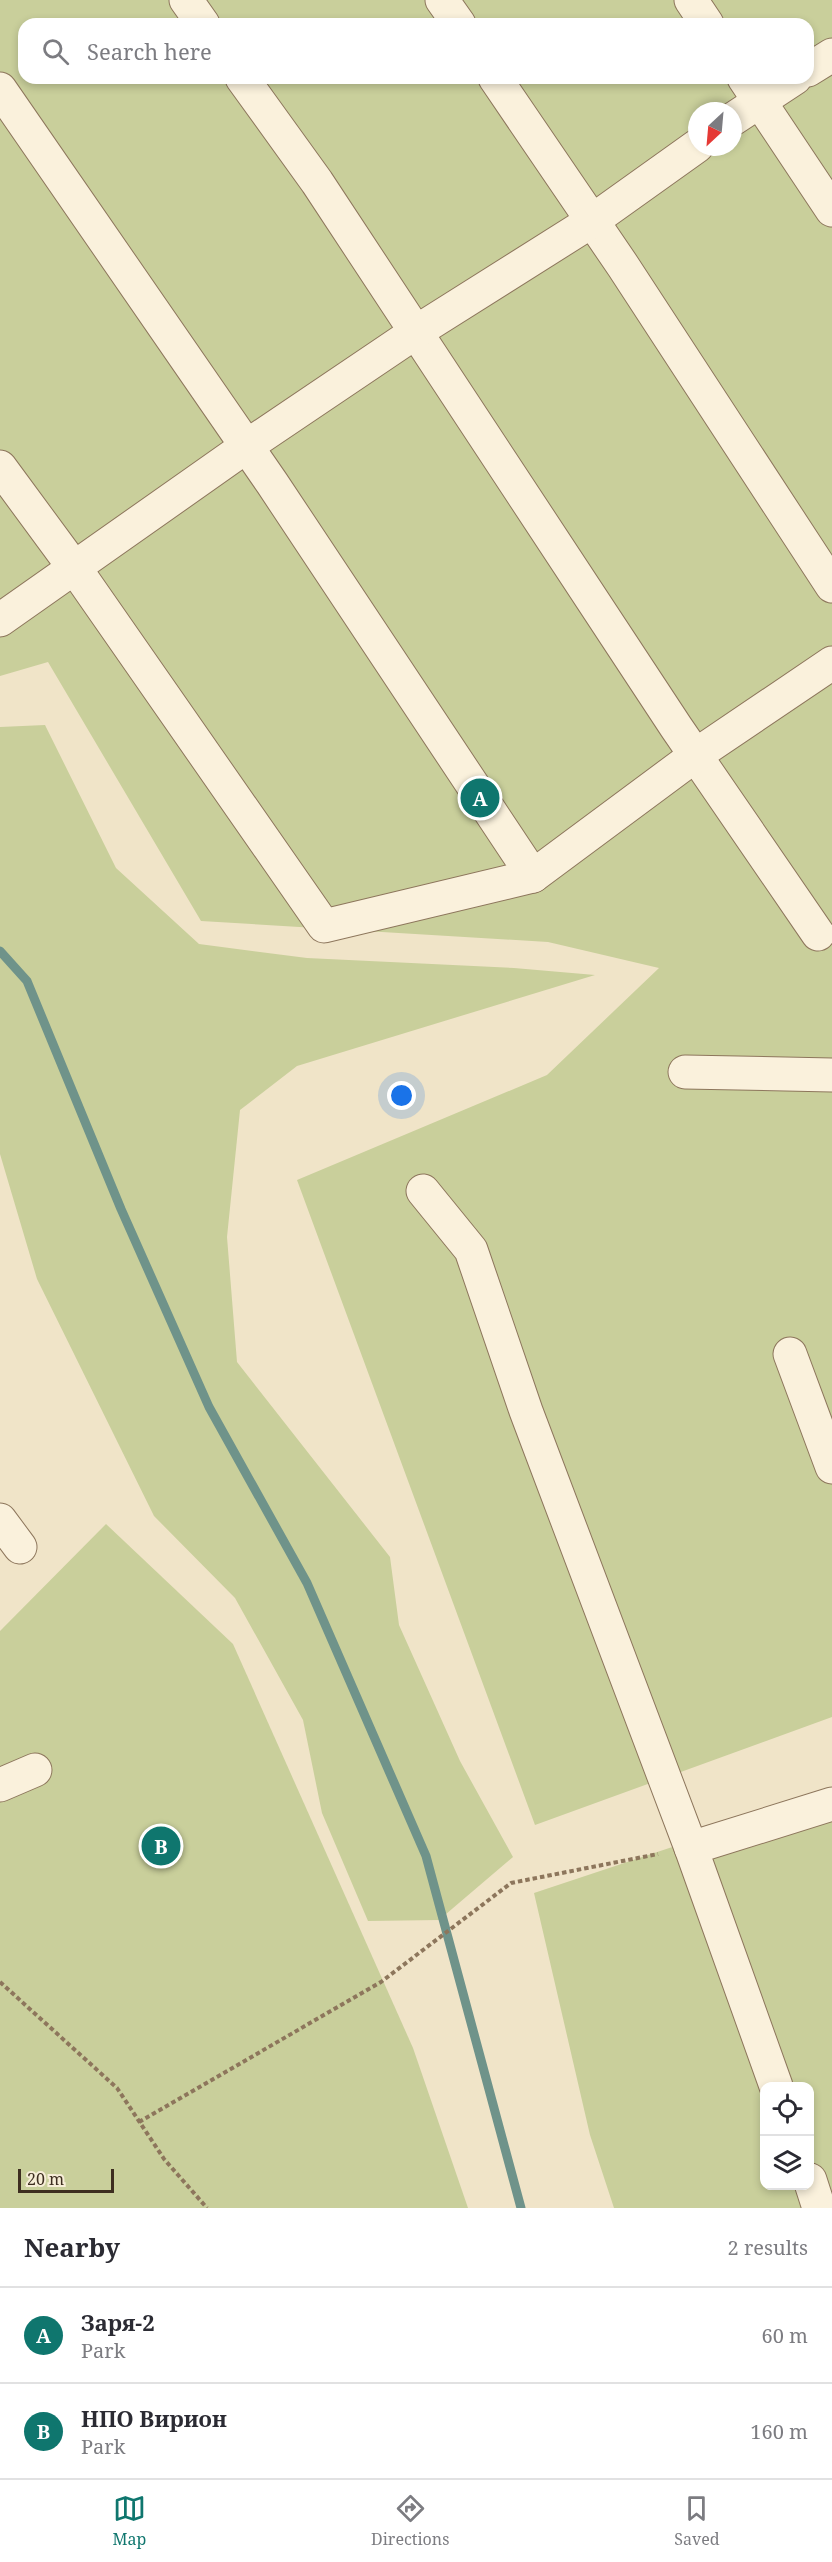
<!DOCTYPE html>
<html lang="en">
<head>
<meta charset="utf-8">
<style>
	:root { --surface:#fff; --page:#f7f7f7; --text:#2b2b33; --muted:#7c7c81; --line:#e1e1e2; --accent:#0f766e }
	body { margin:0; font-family:"Noto Serif",serif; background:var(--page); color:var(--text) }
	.controls { position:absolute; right:18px; bottom:18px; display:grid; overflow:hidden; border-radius:12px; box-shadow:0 3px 9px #0003 }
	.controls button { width:54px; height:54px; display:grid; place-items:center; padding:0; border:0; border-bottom:2px solid var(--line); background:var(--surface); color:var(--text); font:30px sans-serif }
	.compass { position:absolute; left:688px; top:102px; width:54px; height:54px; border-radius:50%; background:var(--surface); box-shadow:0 3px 9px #0003; rotate:206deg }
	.scale { position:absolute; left:18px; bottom:15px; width:96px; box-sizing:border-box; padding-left:6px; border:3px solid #3d2e20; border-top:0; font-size:16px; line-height:21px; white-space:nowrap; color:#3d2e20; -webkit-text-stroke:4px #f7eed8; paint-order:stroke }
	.you { position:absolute; left:402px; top:1096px; width:21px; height:21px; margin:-15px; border:4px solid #fff; border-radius:50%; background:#1a73e8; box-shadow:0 0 0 9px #1a73e833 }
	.badge { display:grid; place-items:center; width:39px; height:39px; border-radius:50%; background:var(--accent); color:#fff; font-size:20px; font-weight:700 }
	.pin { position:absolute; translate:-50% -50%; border:3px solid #fff; box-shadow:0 2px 6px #0006 }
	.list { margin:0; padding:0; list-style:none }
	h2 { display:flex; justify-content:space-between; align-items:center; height:78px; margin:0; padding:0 24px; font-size:26px }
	h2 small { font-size:20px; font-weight:400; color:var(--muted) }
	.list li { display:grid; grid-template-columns:39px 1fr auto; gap:18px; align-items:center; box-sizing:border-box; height:96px; padding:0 24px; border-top:2px solid var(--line) }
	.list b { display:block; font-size:22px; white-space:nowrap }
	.list p { margin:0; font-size:20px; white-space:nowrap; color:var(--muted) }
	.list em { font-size:20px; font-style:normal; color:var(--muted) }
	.icon { flex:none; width:33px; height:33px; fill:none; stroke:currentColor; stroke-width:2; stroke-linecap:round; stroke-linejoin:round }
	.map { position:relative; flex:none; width:832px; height:2208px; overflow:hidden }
	.search { position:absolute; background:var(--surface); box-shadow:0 3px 9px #0003; left:18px; right:18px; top:18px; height:66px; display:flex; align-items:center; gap:15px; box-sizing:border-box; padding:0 21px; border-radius:18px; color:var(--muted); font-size:22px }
	.sheet { height:270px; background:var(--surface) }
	nav { display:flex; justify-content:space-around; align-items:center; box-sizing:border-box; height:84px; border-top:2px solid var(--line); background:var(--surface); font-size:16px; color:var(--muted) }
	nav a { display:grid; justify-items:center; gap:3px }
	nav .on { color:var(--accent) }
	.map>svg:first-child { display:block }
	.green { fill:#c9cf9b; fill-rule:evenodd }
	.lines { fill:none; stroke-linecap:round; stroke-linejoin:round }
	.stream { stroke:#6f938a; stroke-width:9 }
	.minor-casing { stroke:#8d765c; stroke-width:35 }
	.path { stroke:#8d765c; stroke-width:4; stroke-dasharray:4.5 3; stroke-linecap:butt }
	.minor { stroke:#faf1dc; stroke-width:33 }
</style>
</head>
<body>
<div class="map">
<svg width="832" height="2208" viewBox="0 0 832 2208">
	<rect width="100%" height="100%" fill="#f0e4c8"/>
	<g class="green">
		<path d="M0 0H832V1717L535 1825 297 1180 547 1075 659 968 548 942 201 921 48 662 0 676ZM24 24H808V78H24ZM697 111H733V147H697Z"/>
		<polygon points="45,725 116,868 199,944 307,958 514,968 595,975 297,1066 240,1110 227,1237 237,1362 390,1557 399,1625 460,1761 513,1857 439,1920 368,1921 322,1813 303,1720 235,1598 154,1516 37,1279 0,1154 0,727"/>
		<polygon points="106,1524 233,1644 413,2048 468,2208 0,2208 0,1631"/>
		<path d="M832 1794V2208H614L590 2135 534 1893ZM764 2086H810V2186H764Z"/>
	</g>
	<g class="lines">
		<polyline class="stream" points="0,951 27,981 121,1209 209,1407 307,1583 426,1856 521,2208"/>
		<g class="minor-casing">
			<g id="minor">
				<polyline points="186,0 203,24"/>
				<polyline points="442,0 459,24"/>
				<polyline points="691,0 707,24"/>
				<polyline points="808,70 832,55"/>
				<polyline points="242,78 317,182 676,727 818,934"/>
				<polyline points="495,78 623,266 832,586"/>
				<polyline points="744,78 832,210"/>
				<polyline points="0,89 272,483 533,876"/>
				<polyline points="733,119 795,78"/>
				<polyline points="0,467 81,577 324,926 533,876 696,755 832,663"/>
				<polyline points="0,620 247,446 416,332 592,221 697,146"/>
				<polyline points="685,1072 832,1075"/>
				<polyline points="423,1191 471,1250 526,1411 691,1848 776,2086"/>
				<polyline points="790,1354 832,1467"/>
				<polyline points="0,1520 20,1547"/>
				<polyline points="0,1785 35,1770"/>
				<polyline points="691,1848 832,1804"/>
				<polyline points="810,2180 819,2208"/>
			</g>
		</g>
		<g class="path">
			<polyline points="0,1982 117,2088 164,2159 207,2208"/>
			<polyline points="139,2122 381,1982 511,1883 658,1854"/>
		</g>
		<use href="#minor" class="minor"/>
	</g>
</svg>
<div class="controls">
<button><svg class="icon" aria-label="locate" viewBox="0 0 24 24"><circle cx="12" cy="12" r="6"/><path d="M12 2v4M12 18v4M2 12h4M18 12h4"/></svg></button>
<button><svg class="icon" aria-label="layers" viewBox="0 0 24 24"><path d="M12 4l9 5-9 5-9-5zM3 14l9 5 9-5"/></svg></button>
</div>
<svg class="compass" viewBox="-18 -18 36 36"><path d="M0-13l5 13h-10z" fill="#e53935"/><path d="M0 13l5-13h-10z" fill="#7c7c81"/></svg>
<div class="scale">20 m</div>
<div class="you"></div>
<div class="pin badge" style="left:480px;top:798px">A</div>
<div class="pin badge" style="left:161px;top:1846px">B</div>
<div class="search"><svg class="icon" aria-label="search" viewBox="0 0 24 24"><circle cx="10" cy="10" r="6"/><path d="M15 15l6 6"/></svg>Search here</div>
</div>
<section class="sheet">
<h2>Nearby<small>2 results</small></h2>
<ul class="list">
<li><span class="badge">A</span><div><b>Заря-2</b><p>Park</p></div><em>60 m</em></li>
<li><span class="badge">B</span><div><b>НПО Вирион</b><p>Park</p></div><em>160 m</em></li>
</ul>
</section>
<nav>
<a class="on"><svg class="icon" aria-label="map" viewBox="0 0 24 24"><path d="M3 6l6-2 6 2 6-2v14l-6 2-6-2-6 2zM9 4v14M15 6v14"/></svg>Map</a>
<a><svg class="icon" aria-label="directions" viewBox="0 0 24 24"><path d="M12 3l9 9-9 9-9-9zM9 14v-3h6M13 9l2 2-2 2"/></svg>Directions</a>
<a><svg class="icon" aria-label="saved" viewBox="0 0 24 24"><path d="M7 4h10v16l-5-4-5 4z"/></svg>Saved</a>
</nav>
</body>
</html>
